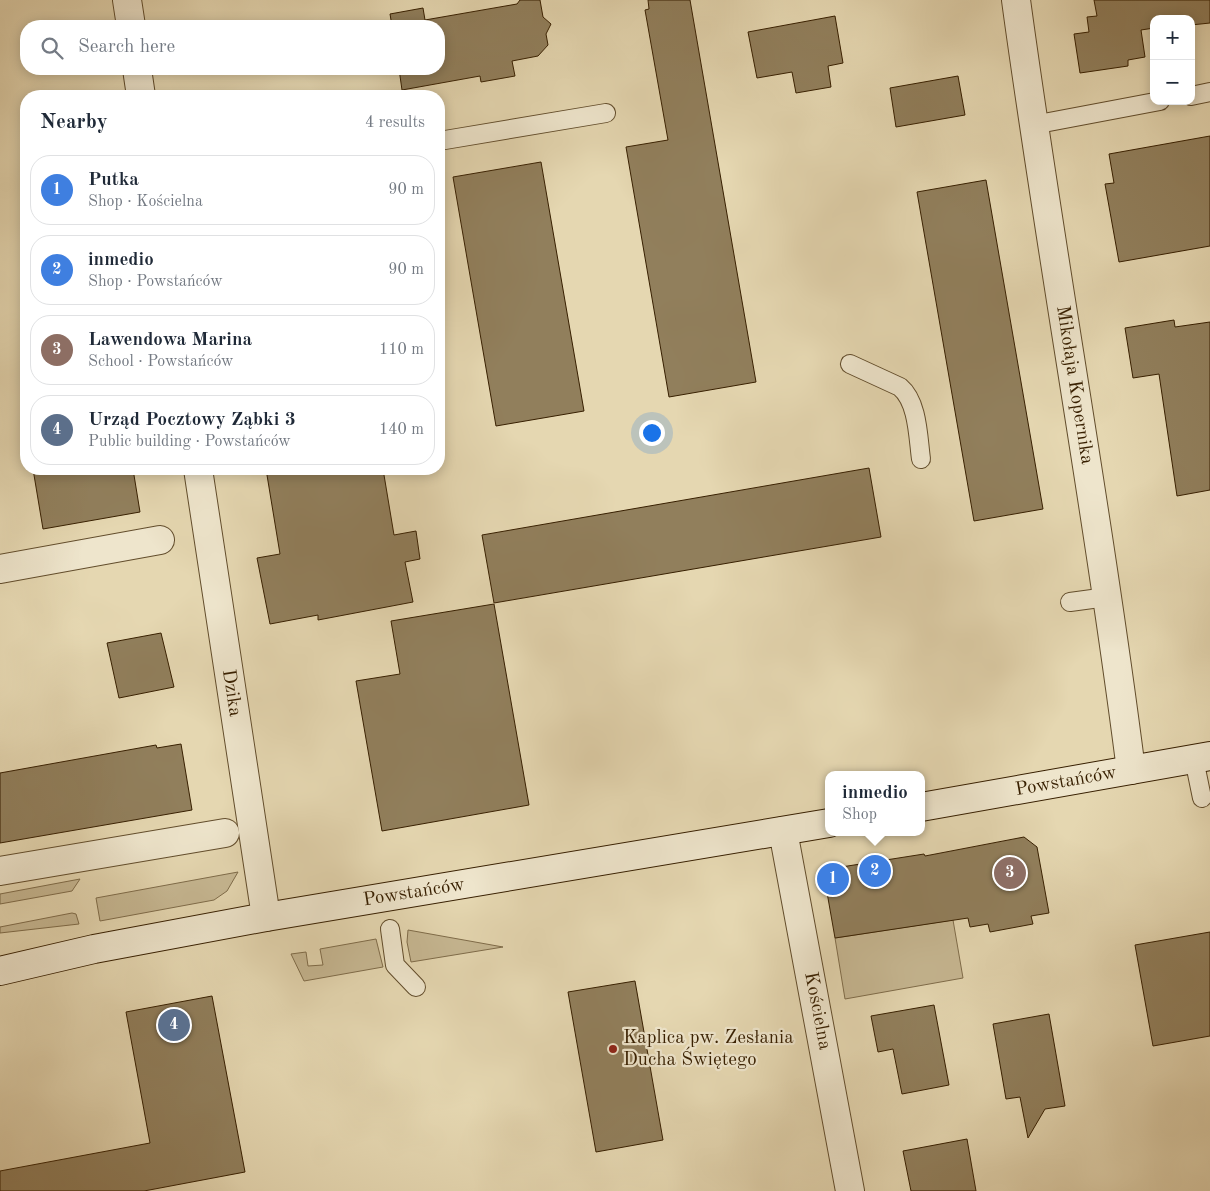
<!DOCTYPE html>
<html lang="en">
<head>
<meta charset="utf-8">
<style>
	:root { --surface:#fff; --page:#f6f6f7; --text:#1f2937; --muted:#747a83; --line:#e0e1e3; --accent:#8f2418 }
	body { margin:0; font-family:"Old Standard TT",serif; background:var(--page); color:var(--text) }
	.controls { position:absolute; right:15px; top:15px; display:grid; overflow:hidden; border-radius:10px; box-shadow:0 2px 12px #0003 }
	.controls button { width:45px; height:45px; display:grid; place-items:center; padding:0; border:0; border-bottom:1px solid var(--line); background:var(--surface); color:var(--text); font:25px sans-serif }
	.you { position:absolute; left:651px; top:432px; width:18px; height:18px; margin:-12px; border:4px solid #fff; border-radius:50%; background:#1a73e8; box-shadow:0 0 0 8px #1a73e833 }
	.badge { display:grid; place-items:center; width:32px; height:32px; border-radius:50%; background:var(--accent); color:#fff; font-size:16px; font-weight:700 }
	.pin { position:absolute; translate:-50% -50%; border:2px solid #fff; box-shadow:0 1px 5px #0006 }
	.popup { position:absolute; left:825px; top:771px; width:100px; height:65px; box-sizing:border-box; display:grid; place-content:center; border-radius:10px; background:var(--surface); filter:drop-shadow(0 1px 4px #0005); font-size:16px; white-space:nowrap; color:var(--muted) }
	.popup b { font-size:19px; color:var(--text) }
	.popup::after { content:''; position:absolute; left:50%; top:100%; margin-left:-10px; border:10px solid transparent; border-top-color:var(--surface) }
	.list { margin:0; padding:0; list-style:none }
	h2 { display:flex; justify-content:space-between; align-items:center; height:65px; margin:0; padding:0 20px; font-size:21px }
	h2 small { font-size:16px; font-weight:400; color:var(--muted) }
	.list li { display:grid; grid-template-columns:32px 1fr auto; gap:15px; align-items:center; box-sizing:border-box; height:70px; margin:0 10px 10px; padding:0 10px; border:1px solid var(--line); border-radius:20px }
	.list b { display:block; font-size:19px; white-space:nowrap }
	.list p { margin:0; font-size:16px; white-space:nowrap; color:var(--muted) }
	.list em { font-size:16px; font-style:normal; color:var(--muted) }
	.icon { flex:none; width:28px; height:28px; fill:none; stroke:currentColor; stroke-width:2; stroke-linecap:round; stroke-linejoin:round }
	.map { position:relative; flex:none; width:1210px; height:1191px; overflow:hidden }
	.search { position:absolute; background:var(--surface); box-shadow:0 2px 12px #0003; left:20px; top:20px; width:425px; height:55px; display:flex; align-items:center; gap:12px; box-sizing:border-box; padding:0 18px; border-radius:20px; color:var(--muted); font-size:19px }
	.panel { position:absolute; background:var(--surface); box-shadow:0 2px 12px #0003; left:20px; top:90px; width:425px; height:385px; border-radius:20px }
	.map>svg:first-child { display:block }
	.green { fill:#c7b893; stroke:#7f6c4a }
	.building { fill:#917f5c; stroke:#371f00 }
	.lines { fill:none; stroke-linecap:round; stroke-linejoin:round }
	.lane-casing { stroke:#624d2c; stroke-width:20 }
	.street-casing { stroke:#624d2c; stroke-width:30 }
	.secondary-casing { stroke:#371f00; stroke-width:30 }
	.lane { stroke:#eee5cc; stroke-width:18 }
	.street { stroke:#eee5cc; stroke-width:28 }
	.secondary { stroke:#eee5cc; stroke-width:28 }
	.poi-dot { fill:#8f2418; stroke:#eee5cc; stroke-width:2 }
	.labels { text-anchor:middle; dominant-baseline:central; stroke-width:4.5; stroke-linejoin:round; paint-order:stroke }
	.street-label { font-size:19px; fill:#371f00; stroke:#eee5cc }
	.poi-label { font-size:19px; fill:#371f00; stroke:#eee5cc; text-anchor:start }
</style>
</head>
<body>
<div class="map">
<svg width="1210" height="1191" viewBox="0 0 1210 1191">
	<rect width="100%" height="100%" fill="#e5d7b1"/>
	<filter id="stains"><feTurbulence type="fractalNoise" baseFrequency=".004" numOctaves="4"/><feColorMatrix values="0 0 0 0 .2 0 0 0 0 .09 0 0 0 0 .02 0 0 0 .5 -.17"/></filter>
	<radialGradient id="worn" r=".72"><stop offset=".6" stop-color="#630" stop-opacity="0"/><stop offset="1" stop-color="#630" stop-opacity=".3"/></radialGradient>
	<g class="green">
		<polygon points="238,872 227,891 214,900 100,921 96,898"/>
		<polygon points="80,879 72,891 0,904 0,894"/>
		<polygon points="72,913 76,914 79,924 0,933 0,927"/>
		<polygon points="953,920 963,978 845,999 835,938"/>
		<polygon points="408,930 503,947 411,962 407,942"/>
		<polygon points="376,939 383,967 304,981 291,954 306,952 308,966 323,965 320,949"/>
	</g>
	<g class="building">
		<polygon points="520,0 540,0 543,17 551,24 546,34 548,45 538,56 512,61 515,76 481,82 480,76 402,90 399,69 439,69 439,26 392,26 390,14 423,8 425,20 517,4"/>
		<polygon points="648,0 690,0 756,382 669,397 626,147 668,140 645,10 649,9"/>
		<polygon points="1094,0 1210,0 1210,23 1191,25 1191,19 1154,19 1154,28 1141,30 1145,57 1128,60 1128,66 1080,73 1074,34 1089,32 1087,17 1097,16"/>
		<polygon points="835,16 843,63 828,66 831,87 796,93 792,72 757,78 748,32"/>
		<polygon points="958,76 965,115 896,127 890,88"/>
		<polygon points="1210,136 1210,246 1119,262 1105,184 1114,183 1109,154"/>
		<polygon points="541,162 584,411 496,426 453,177"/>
		<polygon points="986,180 1043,509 974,521 917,192"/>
		<polygon points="1174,320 1175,327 1210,322 1210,490 1177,496 1159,374 1133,378 1125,328"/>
		<polygon points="869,468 881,537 494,603 482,535"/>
		<polygon points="33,469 133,469 140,512 43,529"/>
		<polygon points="266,469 383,469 394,535 416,531 420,559 405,562 413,602 318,620 318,615 270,624 257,558 280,554"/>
		<polygon points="494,604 529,805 382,831 356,681 400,674 391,621"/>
		<polygon points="161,633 174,687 119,698 107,643"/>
		<polygon points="181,744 192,810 0,843 0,773 156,745 157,748"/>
		<polygon points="1024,837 1037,847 1049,913 1031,916 1033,924 990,932 988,924 970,927 968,918 835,938 825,881 835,868 924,854 925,856"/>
		<polygon points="1210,932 1210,1036 1153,1046 1135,945"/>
		<polygon points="635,981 663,1140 596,1152 568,992"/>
		<polygon points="212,996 245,1172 144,1191 0,1191 0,1171 150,1143 126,1012"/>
		<polygon points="934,1005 949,1085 902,1094 893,1049 878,1052 871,1016"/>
		<polygon points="1049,1014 1065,1106 1045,1109 1028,1138 1020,1097 1006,1099 993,1024"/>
		<polygon points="967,1139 976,1191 911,1191 903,1151"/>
	</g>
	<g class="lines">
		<g class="lane-casing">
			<g id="lane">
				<polyline points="1191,96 1210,92"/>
				<polyline points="1033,125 1160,101"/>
				<polyline points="439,141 606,113"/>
				<path d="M850 364 900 387C918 402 918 437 921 459"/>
				<polyline points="1070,602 1107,597"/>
				<polyline points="1194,759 1202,798"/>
				<polyline points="390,929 395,965 416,987"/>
			</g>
		</g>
		<g class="street-casing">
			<g id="street">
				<polyline points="127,0 131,26"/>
				<path d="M1016 0C1051 257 1098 512 1131 770"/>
				<polyline points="137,69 141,96"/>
				<polyline points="198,469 266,917"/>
				<polyline points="0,569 160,540"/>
				<polyline points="783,831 850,1191"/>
				<polyline points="0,871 225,833"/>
			</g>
		</g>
		<g class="secondary-casing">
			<g id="secondary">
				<polyline points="921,807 1210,756"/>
				<polyline points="0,971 94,949 266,917 829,823"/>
			</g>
		</g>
		<use href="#lane" class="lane"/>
		<use href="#street" class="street"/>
		<use href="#secondary" class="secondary"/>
	</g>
	<circle class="poi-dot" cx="613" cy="1049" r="5"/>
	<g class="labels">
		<g class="street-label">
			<text transform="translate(1074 385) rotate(81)">Mikołaja Kopernika</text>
			<text transform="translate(231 693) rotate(81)">Dzika</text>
			<text transform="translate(1066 782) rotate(-10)">Powstańców</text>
			<text transform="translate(414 893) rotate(-9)">Powstańców</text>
			<text transform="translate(817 1011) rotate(79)">Kościelna</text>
		</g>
		<g class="poi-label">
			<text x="623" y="1038">Kaplica pw. Zesłania<tspan x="623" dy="22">Ducha Świętego</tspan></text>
		</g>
	</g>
	<rect width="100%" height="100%" filter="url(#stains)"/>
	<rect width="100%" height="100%" fill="url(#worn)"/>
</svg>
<div class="controls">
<button>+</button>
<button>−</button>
</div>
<div class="you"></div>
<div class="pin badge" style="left:833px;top:879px;background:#3f7fe0">1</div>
<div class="pin badge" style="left:875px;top:871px;background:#3f7fe0">2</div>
<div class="popup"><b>inmedio</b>Shop</div>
<div class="pin badge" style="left:1010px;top:873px;background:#8d6e63">3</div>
<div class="pin badge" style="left:174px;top:1025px;background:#5c6f8a">4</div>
<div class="search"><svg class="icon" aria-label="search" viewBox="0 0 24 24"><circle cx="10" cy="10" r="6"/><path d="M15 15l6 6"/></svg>Search here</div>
<section class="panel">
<h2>Nearby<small>4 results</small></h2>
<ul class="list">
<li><span class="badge" style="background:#3f7fe0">1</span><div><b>Putka</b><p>Shop · Kościelna</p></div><em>90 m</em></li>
<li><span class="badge" style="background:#3f7fe0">2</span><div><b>inmedio</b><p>Shop · Powstańców</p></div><em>90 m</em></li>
<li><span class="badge" style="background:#8d6e63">3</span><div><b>Lawendowa Marina</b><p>School · Powstańców</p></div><em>110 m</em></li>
<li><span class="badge" style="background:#5c6f8a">4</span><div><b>Urząd Pocztowy Ząbki 3</b><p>Public building · Powstańców</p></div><em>140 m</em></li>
</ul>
</section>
</div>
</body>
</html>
